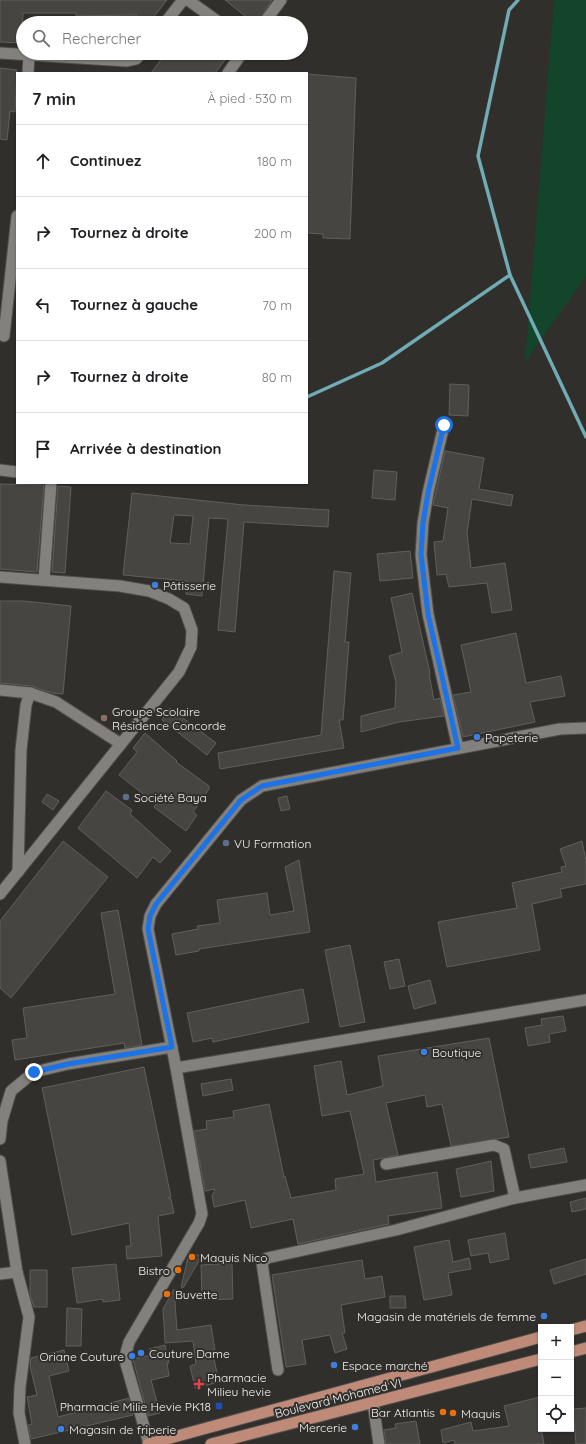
<!DOCTYPE html>
<html lang="fr">
<head>
<meta charset="utf-8">
<style>
	:root { --surface:#fff; --page:#f6f6f6; --text:#202124; --muted:#757577; --line:#e0e0e0 }
	body { margin:0; font-family:Quicksand,sans-serif; background:var(--page); color:var(--text) }
	.controls { position:absolute; right:12px; bottom:12px; display:grid; overflow:hidden; border-radius:0px; box-shadow:0 1px 3px #0004 }
	.controls button { width:36px; height:36px; display:grid; place-items:center; padding:0; border:0; border-bottom:1px solid var(--line); background:var(--surface); color:var(--text); font:20px sans-serif }
	.stop { position:absolute; width:12px; height:12px; margin:-9px; border:3px solid #1a73e8; border-radius:50%; background:#fff }
	.stop.end { background:#1a73e8; border-color:#fff; box-shadow:0 1px 4px #0008 }
	.list { margin:0; padding:0; list-style:none }
	h2 { display:flex; justify-content:space-between; align-items:center; height:52px; margin:0; padding:0 16px; font-size:17px }
	h2 small { font-size:13px; font-weight:400; color:var(--muted) }
	.list li { display:grid; grid-template-columns:26px 1fr auto; gap:12px; align-items:center; box-sizing:border-box; height:72px; padding:0 16px; border-top:1px solid var(--line) }
	.list b { display:block; font-size:15px; white-space:nowrap }
	.list em { font-size:13px; font-style:normal; color:var(--muted) }
	.icon { flex:none; width:22px; height:22px; fill:none; stroke:currentColor; stroke-width:2; stroke-linecap:round; stroke-linejoin:round }
	.map { position:relative; flex:none; width:586px; height:1444px; overflow:hidden }
	.search { position:absolute; background:var(--surface); box-shadow:0 1px 3px #0004; left:16px; top:16px; width:292px; height:44px; display:flex; align-items:center; gap:10px; box-sizing:border-box; padding:0 14px; border-radius:22px; color:var(--muted); font-size:15px }
	.panel { position:absolute; background:var(--surface); box-shadow:0 1px 3px #0004; left:16px; top:72px; width:292px; height:412px; border-radius:0px }
	.map>svg:first-child { display:block }
	.green { fill:#13452b }
	.lines { fill:none; stroke-linecap:round; stroke-linejoin:round }
	.stream { stroke:#70acb4; stroke-width:3.5 }
	.building { fill:#464541; stroke:#605f5b; fill-rule:evenodd }
	.minor-casing { stroke:#4e4d49; stroke-width:13 }
	.primary-casing { stroke:#4e4d49; stroke-width:13 }
	.minor { stroke:#82817d; stroke-width:11 }
	.primary { stroke:#bf8b78; stroke-width:11 }
	.route { stroke:#1a73e8; stroke-width:5 }
	.shop-dot { fill:#3f7fe0; stroke:#312f2c; stroke-width:1.5 }
	.education-dot { fill:#8d6e63; stroke:#312f2c; stroke-width:1.5 }
	.service-dot { fill:#5c6f8a; stroke:#312f2c; stroke-width:1.5 }
	.food-dot { fill:#e8710a; stroke:#312f2c; stroke-width:1.5 }
	.health-dot { fill:#e0444e; stroke:#312f2c; stroke-width:1.5 }
	.transit-dot { fill:#1a4fb4; stroke:#312f2c; stroke-width:1.5 }
	.labels { text-anchor:middle; dominant-baseline:central; stroke-width:4; stroke-linejoin:round; paint-order:stroke }
	.poi-label { font-size:12px; fill:#f4f3f1; stroke:#312f2c; text-anchor:start }
	.street-label { font-size:12px; fill:#f4f3f1; stroke:#312f2c }
</style>
</head>
<body>
<div class="map">
<svg width="586" height="1444" viewBox="0 0 586 1444">
	<rect width="100%" height="100%" fill="#312f2c"/>
	<polygon class="green" points="554,0 586,0 586,276 525,362"/>
	<g class="lines">
		<g class="stream">
			<polyline points="518,0 509,10 478,156 510,275 586,437"/>
			<polyline points="307,397 382,363 510,275"/>
		</g>
	</g>
	<g class="building">
		<polygon points="0,0 167,0 149,23 131,23 137,15 76,16 76,13 23,13 22,43 0,42"/>
		<polygon points="225,0 272,0 257,23 254,23"/>
		<polygon points="166,53 216,53 225,60 215,73 151,73"/>
		<polygon points="0,68 17,70 15,112 10,111 7,140 0,139"/>
		<polygon points="307,74 356,78 350,239 323,238 323,234 307,233"/>
		<polygon points="450,384 469,385 468,416 449,415"/>
		<polygon points="445,451 484,458 479,489 513,495 511,506 472,499 467,533 471,568 505,563 512,610 492,613 487,583 449,587 446,574 437,575 434,542 443,541 448,508 433,505"/>
		<polygon points="374,470 397,472 395,500 372,498"/>
		<polygon points="0,484 44,485 37,572 0,569"/>
		<polygon points="58,486 71,487 65,573 52,572"/>
		<path d="M132 493 244 505 329 510 328 527 244 522 235 632 218 630 228 519 209 518 202 596 186 594 187 581 123 575ZM174 515 193 516 190 544 170 543Z"/>
		<polygon points="410,551 413,578 380,581 377,554"/>
		<polygon points="334,571 351,573 345,642 349,642 343,720 339,720 344,748 220,769 218,753 321,735"/>
		<polygon points="412,593 430,673 429,674 434,700 440,698 444,716 399,722 361,732 361,716 395,708 396,682 389,656 402,652 391,598"/>
		<polygon points="0,601 24,601 71,606 63,694 52,693 31,686 0,683"/>
		<polygon points="516,633 526,683 561,676 565,696 530,702 535,722 463,737 453,695 471,692 461,645"/>
		<polygon points="170,708 216,743 207,755 162,720"/>
		<polygon points="145,733 177,761 176,762 209,786 209,789 193,812 197,815 186,831 154,807 156,804 119,775 137,752 133,748"/>
		<polygon points="106,791 132,810 130,814 171,851 160,863 153,857 137,878 78,828"/>
		<polygon points="47,794 59,801 53,810 42,802"/>
		<polygon points="287,796 290,809 281,811 278,798"/>
		<polygon points="63,841 108,877 11,998 0,988 0,921"/>
		<polygon points="582,841 586,861 586,884 560,889 562,897 532,904 540,950 447,967 438,922 517,908 512,883 562,872 561,867 566,866 560,849"/>
		<polygon points="299,860 310,932 199,949 199,951 176,955 172,934 198,929 197,926 220,923 217,900 267,893 270,915 294,911 285,867"/>
		<polygon points="118,910 142,1045 125,1048 124,1043 15,1060 12,1040 27,1038 23,1008 115,994 101,913"/>
		<polygon points="350,945 365,1022 340,1027 325,950"/>
		<polygon points="399,959 405,986 390,989 384,962"/>
		<polygon points="430,980 436,1003 414,1009 408,986"/>
		<polygon points="303,989 309,1022 213,1042 212,1038 193,1042 187,1013"/>
		<polygon points="563,1016 566,1031 549,1034 550,1042 528,1046 525,1028 542,1025 541,1019"/>
		<polygon points="489,1038 509,1137 451,1146 442,1104 427,1107 425,1095 386,1103 398,1155 373,1160 376,1182 437,1172 442,1208 388,1216 389,1224 298,1244 293,1219 251,1228 245,1200 214,1207 212,1196 215,1189 205,1191 194,1131 207,1129 206,1121 234,1117 233,1111 269,1104 284,1177 285,1176 291,1198 336,1190 335,1179 364,1174 350,1111 322,1116 314,1066 341,1061 347,1095 383,1086 378,1056"/>
		<polygon points="144,1067 171,1197 168,1198 171,1199 174,1213 158,1216 162,1256 127,1259 126,1246 131,1246 129,1223 72,1235 42,1088"/>
		<polygon points="231,1079 233,1090 203,1096 201,1084"/>
		<polygon points="564,1148 567,1162 531,1168 528,1155"/>
		<polygon points="491,1161 494,1191 461,1197 456,1169"/>
		<polygon points="586,1198 586,1209 572,1212 570,1202"/>
		<polygon points="505,1233 509,1259 490,1263 488,1253 471,1256 468,1240"/>
		<polygon points="449,1240 453,1262 469,1258 471,1269 448,1273 452,1295 424,1300 414,1247"/>
		<polygon points="189,1253 202,1256 183,1288 181,1287"/>
		<polygon points="586,1259 586,1274 554,1284 550,1270"/>
		<polygon points="362,1260 365,1279 382,1276 385,1297 341,1305 345,1333 342,1333 347,1349 335,1353 330,1335 302,1340 306,1364 286,1367 272,1275"/>
		<polygon points="232,1263 233,1299 202,1300 201,1265"/>
		<polygon points="116,1264 120,1300 103,1302 103,1299 77,1303 72,1268"/>
		<polygon points="30,1270 47,1270 47,1307 34,1307 30,1295"/>
		<polygon points="174,1289 177,1330 211,1325 215,1350 212,1350 219,1382 195,1388 190,1366 196,1364 193,1341 165,1343 163,1309"/>
		<polygon points="390,1296 405,1296 406,1308 390,1308"/>
		<polygon points="67,1308 82,1309 81,1346 66,1346"/>
		<polygon points="165,1345 169,1363 167,1363 169,1376 151,1380 160,1413 148,1416 133,1359 151,1355 149,1349"/>
		<polygon points="64,1350 69,1371 49,1376 58,1417 129,1398 133,1415 31,1439 28,1425 32,1424 27,1397 37,1395 30,1366 31,1358"/>
		<polygon points="540,1397 541,1415 539,1416 544,1444 455,1444 454,1440 443,1443 441,1430 471,1422 473,1431 509,1426 504,1406"/>
		<polygon points="586,1408 586,1444 576,1444 573,1409"/>
		<polygon points="416,1421 420,1444 386,1444 384,1430 396,1428 395,1424"/>
	</g>
	<g class="lines">
		<g class="minor-casing">
			<g id="minor">
				<polyline points="188,0 220,23"/>
				<polyline points="165,23 183,0"/>
				<polyline points="264,23 281,0"/>
				<polyline points="0,53 127,61 136,59 142,53"/>
				<polyline points="28,73 29,55"/>
				<polyline points="228,73 242,53"/>
				<polyline points="4,336 17,216"/>
				<polyline points="444,425 428,493 423,523 421,555 428,614 458,748"/>
				<polyline points="0,470 17,472"/>
				<polyline points="0,577 120,586 149,591 169,599 184,608 192,630 191,647 179,672 0,894"/>
				<polyline points="44,580 51,483"/>
				<polyline points="0,690 30,693"/>
				<polyline points="18,872 21,750 26,705 30,693 56,702 121,744"/>
				<polyline points="176,1068 586,1000"/>
				<polyline points="0,1139 2,1121 11,1091 34,1072 68,1064 172,1047"/>
				<polyline points="0,1161 17,1272 29,1317 20,1387 19,1413 25,1444"/>
				<polyline points="386,1164 494,1145 504,1149 515,1198"/>
				<polyline points="0,1274 17,1272"/>
				<polyline points="278,1370 262,1263 267,1258 396,1230 515,1198 586,1185"/>
				<polyline points="373,1403 379,1444"/>
				<polyline points="149,1444 126,1364 126,1353 129,1342 199,1223 202,1214 176,1068 148,929 150,916 156,904 241,800 262,786 560,729 586,728"/>
			</g>
		</g>
		<g class="primary-casing">
			<g id="primary">
				<polyline points="571,1330 586,1326"/>
				<polyline points="571,1352 586,1348"/>
				<polyline points="148,1444 541,1337"/>
				<polyline points="211,1444 541,1359"/>
			</g>
		</g>
		<use href="#minor" class="minor"/>
		<use href="#primary" class="primary"/>
	</g>
	<g class="lines">
		<polyline class="route" points="34,1072 68,1064 172,1047 148,929 150,916 156,904 241,800 262,786 458,748 428,614 421,554 423,523 428,493 444,425"/>
	</g>
	<g class="shop-dot">
		<circle cx="155" cy="585" r="4"/>
		<circle cx="477" cy="737" r="4"/>
		<circle cx="424" cy="1052" r="4"/>
		<circle cx="544" cy="1316" r="4"/>
		<circle cx="141" cy="1353" r="4"/>
		<circle cx="132" cy="1356" r="4"/>
		<circle cx="334" cy="1365" r="4"/>
		<circle cx="355" cy="1427" r="4"/>
		<circle cx="61" cy="1429" r="4"/>
	</g>
	<circle class="education-dot" cx="104" cy="718" r="4"/>
	<g class="service-dot">
		<circle cx="126" cy="797" r="4"/>
		<circle cx="226" cy="843" r="4"/>
	</g>
	<g class="food-dot">
		<circle cx="192" cy="1257" r="4"/>
		<circle cx="178" cy="1270" r="4"/>
		<circle cx="167" cy="1294" r="4"/>
		<circle cx="443" cy="1412" r="4"/>
		<circle cx="453" cy="1413" r="4"/>
	</g>
	<path class="health-dot" d="M197 1378h4v4h4v4h-4v4h-4v-4h-4v-4h4z"/>
	<rect class="transit-dot" x="215" y="1402" width="8" height="8" rx="2"/>
	<g class="labels">
		<g class="poi-label">
			<text x="163" y="585">Pâtisserie</text>
			<text x="112" y="711">Groupe Scolaire<tspan x="112" dy="14">Résidence Concorde</tspan></text>
			<text x="485" y="737">Papeterie</text>
			<text x="134" y="797">Société Baya</text>
			<text x="234" y="843">VU Formation</text>
			<text x="432" y="1052">Boutique</text>
			<text x="200" y="1257">Maquis Nico</text>
			<text x="170" y="1270" text-anchor="end">Bistro</text>
			<text x="175" y="1294">Buvette</text>
			<text x="536" y="1316" text-anchor="end">Magasin de matériels de femme</text>
			<text x="149" y="1353">Couture Dame</text>
			<text x="124" y="1356" text-anchor="end">Oriane Couture</text>
			<text x="342" y="1365">Espace marché</text>
			<text x="207" y="1377">Pharmacie<tspan x="207" dy="14">Milieu hevie</tspan></text>
			<text x="211" y="1406" text-anchor="end">Pharmacie Milie Hevie PK18</text>
			<text x="435" y="1412" text-anchor="end">Bar Atlantis</text>
			<text x="461" y="1413">Maquis</text>
			<text x="347" y="1427" text-anchor="end">Mercerie</text>
			<text x="69" y="1429">Magasin de friperie</text>
		</g>
		<g class="street-label">
			<text transform="translate(338 1398) rotate(-14)">Boulevard Mohamed VI</text>
		</g>
	</g>
</svg>
<div class="controls">
<button>+</button>
<button>−</button>
<button><svg class="icon" aria-label="locate" viewBox="0 0 24 24"><circle cx="12" cy="12" r="6"/><path d="M12 2v4M12 18v4M2 12h4M18 12h4"/></svg></button>
</div>
<div class="stop" style="left:444px;top:425px"></div>
<div class="stop end" style="left:34px;top:1072px"></div>
<div class="search"><svg class="icon" aria-label="search" viewBox="0 0 24 24"><circle cx="10" cy="10" r="6"/><path d="M15 15l6 6"/></svg>Rechercher</div>
<section class="panel">
<h2>7 min<small>À pied · 530 m</small></h2>
<ul class="list">
<li><svg class="icon" aria-label="ahead" viewBox="0 0 24 24"><path d="M12 20V5M6 11l6-6 6 6"/></svg><div><b>Continuez</b></div><em>180 m</em></li>
<li><svg class="icon" aria-label="right" viewBox="0 0 24 24"><path d="M7 20v-9h11M14 6l5 5-5 5"/></svg><div><b>Tournez à droite</b></div><em>200 m</em></li>
<li><svg class="icon" aria-label="left" viewBox="0 0 24 24"><path d="M17 20v-9H6M10 6l-5 5 5 5"/></svg><div><b>Tournez à gauche</b></div><em>70 m</em></li>
<li><svg class="icon" aria-label="right" viewBox="0 0 24 24"><path d="M7 20v-9h11M14 6l5 5-5 5"/></svg><div><b>Tournez à droite</b></div><em>80 m</em></li>
<li><svg class="icon" aria-label="arrive" viewBox="0 0 24 24"><path d="M6 21V4h12l-3 4 3 4H6"/></svg><div><b>Arrivée à destination</b></div></li>
</ul>
</section>
</div>
</body>
</html>
